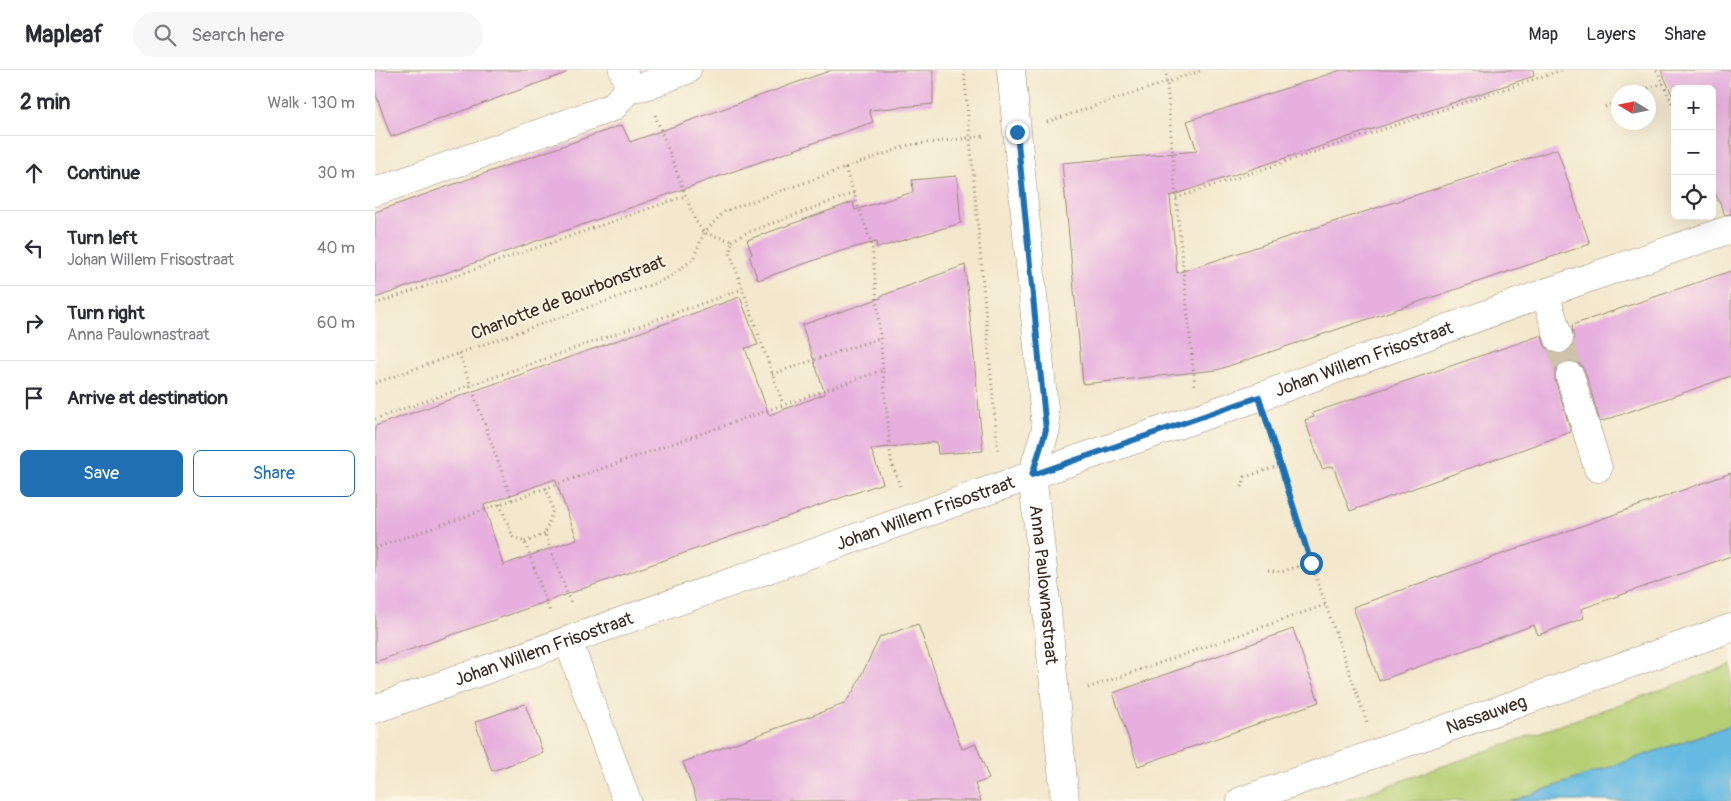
<!DOCTYPE html>
<html lang="en">
<head>
<meta charset="utf-8">
<style>
	:root { --surface:#fff; --page:#f7f7f7; --text:#2b2b33; --muted:#7c7c81; --line:#e1e1e2; --accent:#1f6fb2 }
	body { margin:0; font-family:Pangolin,sans-serif; background:var(--page); color:var(--text) }
	.controls { position:absolute; right:15px; top:15px; display:grid; overflow:hidden; border-radius:8px; box-shadow:0 5px 20px #0002 }
	.controls button { width:45px; height:45px; display:grid; place-items:center; padding:0; border:0; border-bottom:1px solid var(--line); background:var(--surface); color:var(--text); font:25px sans-serif }
	.compass { position:absolute; left:1236px; top:15px; width:45px; height:45px; border-radius:50%; background:var(--surface); box-shadow:0 5px 20px #0002; rotate:280deg }
	.stop { position:absolute; width:15px; height:15px; margin:-11px; border:4px solid #1f6fb2; border-radius:50%; background:#fff }
	.stop.end { background:#1f6fb2; border-color:#fff; box-shadow:0 1px 5px #0008 }
	.list { margin:0; padding:0; list-style:none }
	h2 { display:flex; justify-content:space-between; align-items:center; height:65px; margin:0; padding:0 20px; font-size:21px }
	h2 small { font-size:16px; font-weight:400; color:var(--muted) }
	.list li { display:grid; grid-template-columns:32px 1fr auto; gap:15px; align-items:center; box-sizing:border-box; height:75px; padding:0 20px; border-top:1px solid var(--line) }
	.list b { display:block; font-size:19px; white-space:nowrap }
	.list p { margin:0; font-size:16px; white-space:nowrap; color:var(--muted) }
	.list em { font-size:16px; font-style:normal; color:var(--muted) }
	.actions { display:flex; gap:10px; padding:15px 20px }
	.actions a { flex:1; padding:11px 0; border:1px solid var(--accent); border-radius:8px; text-align:center; font-size:18px; color:var(--accent) }
	.actions .main { background:var(--accent); color:#fff }
	.icon { flex:none; width:28px; height:28px; fill:none; stroke:currentColor; stroke-width:2; stroke-linecap:round; stroke-linejoin:round }
	.map { position:relative; flex:none; width:1356px; height:731px; overflow:hidden }
	header { display:flex; align-items:center; gap:30px; box-sizing:border-box; height:70px; padding:0 25px; background:var(--surface); border-bottom:1px solid var(--line) }
	header strong { font-size:24px }
	nav { display:flex; gap:28px; margin-inline-start:auto; font-size:18px }
	.search { width:350px; height:45px; background:var(--page); display:flex; align-items:center; gap:12px; box-sizing:border-box; padding:0 18px; border-radius:28px; color:var(--muted); font-size:19px }
	main { display:flex }
	aside { flex:1; background:var(--surface) }
	.map>svg:first-child { display:block }
	.green { fill:#b5cf74; stroke:#787c49 }
	.water { fill:#65bae1; stroke:#507280 }
	.building { fill:#e6afde; fill-rule:evenodd }
	.lines { fill:none; stroke-linecap:round; stroke-linejoin:round }
	.minor-tunnel { stroke:#cec2aa; stroke-width:28; stroke-dasharray:28 14; stroke-linecap:butt }
	.minor-casing { stroke:#978976; stroke-width:29 }
	.path { stroke:#978976; stroke-width:3; stroke-dasharray:1 4; stroke-linecap:butt }
	.minor { stroke:#fff; stroke-width:28 }
	.route { stroke:#1f6fb2; stroke-width:6 }
	.labels { text-anchor:middle; dominant-baseline:central; stroke-width:4; stroke-linejoin:round; paint-order:stroke }
	.street-label { font-size:18px; fill:#3b2a1e; stroke:#fcf5e5 }
</style>
</head>
<body>
<header>
<strong>Mapleaf</strong>
<div class="search"><svg class="icon" aria-label="search" viewBox="0 0 24 24"><circle cx="10" cy="10" r="6"/><path d="M15 15l6 6"/></svg>Search here</div>
<nav><a>Map</a><a>Layers</a><a>Share</a></nav>
</header>
<main>
<aside>
<h2>2 min<small>Walk · 130 m</small></h2>
<ul class="list">
<li><svg class="icon" aria-label="ahead" viewBox="0 0 24 24"><path d="M12 20V5M6 11l6-6 6 6"/></svg><div><b>Continue</b></div><em>30 m</em></li>
<li><svg class="icon" aria-label="left" viewBox="0 0 24 24"><path d="M17 20v-9H6M10 6l-5 5 5 5"/></svg><div><b>Turn left</b><p>Johan Willem Frisostraat</p></div><em>40 m</em></li>
<li><svg class="icon" aria-label="right" viewBox="0 0 24 24"><path d="M7 20v-9h11M14 6l5 5-5 5"/></svg><div><b>Turn right</b><p>Anna Paulownastraat</p></div><em>60 m</em></li>
<li><svg class="icon" aria-label="arrive" viewBox="0 0 24 24"><path d="M6 21V4h12l-3 4 3 4H6"/></svg><div><b>Arrive at destination</b></div></li>
</ul>
<div class="actions"><a class="main">Save</a><a>Share</a></div>
</aside>
<div class="map">
<svg width="1356" height="731" viewBox="0 0 1356 731">
	<rect width="100%" height="100%" fill="#fcf5e5"/>
	<filter id="ink" filterUnits="userSpaceOnUse"><feTurbulence type="fractalNoise" baseFrequency=".02" numOctaves="2"/><feDisplacementMap in="SourceGraphic" scale="10" xChannelSelector="R" yChannelSelector="G"/><feConvolveMatrix kernelMatrix="1 2 1 2 8 2 1 2 1" color-interpolation-filters="sRGB"/></filter>
	<filter id="wash" filterUnits="userSpaceOnUse"><feTurbulence type="fractalNoise" baseFrequency=".0096" numOctaves="4" result="noise"/><feDisplacementMap in="SourceGraphic" scale="20" xChannelSelector="R" yChannelSelector="G"/><feGaussianBlur stdDeviation="1.12" result="paint"/><feColorMatrix in="noise" values="0 0 0 0 0 0 0 0 0 0 0 0 0 0 0 0 0 1.4 0 .05"/><feComposite in="paint" operator="in"/></filter>
	<g filter="url(#wash)">
		<rect width="100%" height="100%" fill="#f3e8cd"/>
		<polygon class="green" points="1356,595 1356,655 1137,731 969,731"/>
		<polygon class="water" points="1356,655 1356,731 1137,731"/>
		<g id="blocks">
			<g class="building">
				<polygon points="0,0 191,0 191,3 16,67 0,22"/>
				<polygon points="457,0 558,0 558,34 494,40 498,52 0,228 0,142 247,55 255,72"/>
				<polygon points="966,0 1158,0 1159,6 795,126 802,203 1182,79 1215,174 842,300 708,314 687,93 822,81 812,51"/>
				<polygon points="1286,0 1356,0 1356,144 1350,145 1337,116 1337,19 1300,19 1300,31"/>
				<polygon points="582,106 586,153 502,178 501,172 469,180 383,210 374,186 377,184 372,170 478,132 480,140 538,122 537,110"/>
				<path d="M590 195 608 381 563 384 562 372 496 379 508 413 0 592V356L365 227 383 275 370 278 394 345 450 324 427 255 506 228V226ZM180 409 202 469 128 495 109 435Z"/>
				<polygon points="1356,201 1356,306 1225,352 1210,301 1205,294 1199,291 1191,291 1183,296 1180,302 1180,310 1196,362 975,441 958,396 947,399 930,350 939,347 937,343 1167,265 1169,274 1174,281 1181,284 1189,284 1195,280 1199,273 1197,255"/>
				<polygon points="1356,403 1356,486 1206,539 1209,548 1163,565 1159,555 1004,611 978,537"/>
				<polygon points="543,554 587,679 601,674 614,709 600,714 606,731 322,731 308,692 469,634 478,622 505,567"/>
				<polygon points="918,559 944,632 763,696 738,623"/>
				<polygon points="150,634 168,683 117,701 100,652"/>
			</g>
		</g>
	</g>
	<g filter="url(#ink)">
		<use href="#blocks" fill-opacity="0" stroke="#978976" stroke-width="1"/>
		<g class="lines">
			<polyline class="minor-tunnel" points="1184,269 1195,306"/>
			<g class="minor-casing">
				<g id="minor">
					<path id="s1" d="M636 0 671 359 657 405 667 489 690 731"/>
					<polyline points="254,18 270,16 312,0"/>
					<polyline points="0,122 238,37 254,18 248,0"/>
					<polyline points="1170,223 1184,269"/>
					<polyline points="1195,306 1223,398"/>
					<polyline points="193,571 252,731"/>
					<path id="s2" d="M0 639 657 405 884 327 1170 223 1356 159"/>
					<path id="s3" d="M866 731 1356 558"/>
				</g>
			</g>
			<g class="path">
				<polyline points="589,0 623,383"/>
				<polyline points="791,0 801,128 820,316"/>
				<polyline points="1282,0 1300,40"/>
				<polyline points="1264,22 1288,13"/>
				<polyline points="1230,37 1244,31"/>
				<polyline points="280,45 320,150 329,163 357,171 355,183 408,334"/>
				<polyline points="672,52 828,0"/>
				<polyline points="470,98 497,175 508,300"/>
				<polyline points="801,128 1187,0"/>
				<polyline points="357,171 371,163 479,123"/>
				<polyline points="0,234 310,126"/>
				<polyline points="84,283 137,430"/>
				<polyline points="397,304 505,268"/>
				<polyline points="0,313 268,218 295,207 318,189 329,163 350,141 534,75 610,66"/>
				<polyline points="0,349 368,219"/>
				<polyline points="893,357 936,493 992,652"/>
				<polyline points="867,417 870,407 906,395"/>
				<polyline points="171,418 178,440 170,464 196,534"/>
				<polyline points="125,434 138,467 150,472 175,542"/>
				<polyline points="150,472 170,464"/>
				<polyline points="0,478 508,300 516,390 526,419"/>
				<polyline points="893,500 905,502 936,493"/>
				<polyline points="713,618 950,535"/>
			</g>
			<use href="#minor" class="minor"/>
		</g>
	</g>
	<g class="lines" filter="url(#ink)">
		<polyline class="route" points="642,62 671,360 657,405 884,327 936,493"/>
	</g>
	<g class="labels">
		<g class="street-label">
			<text transform="translate(193 228) rotate(-21)">Charlotte de Bourbonstraat</text>
			<text stroke="none"><textPath href="#s2" startOffset="1049">Johan Willem Frisostraat</textPath></text>
			<text stroke="none"><textPath href="#s2" startOffset="584">Johan Willem Frisostraat</textPath></text>
			<text stroke="none"><textPath href="#s1" startOffset="519">Anna Paulownastraat</textPath></text>
			<text stroke="none"><textPath href="#s2" startOffset="179">Johan Willem Frisostraat</textPath></text>
			<text stroke="none"><textPath href="#s3" startOffset="260">Nassauweg</textPath></text>
		</g>
	</g>
</svg>
<div class="controls">
<button>+</button>
<button>−</button>
<button><svg class="icon" aria-label="locate" viewBox="0 0 24 24"><circle cx="12" cy="12" r="6"/><path d="M12 2v4M12 18v4M2 12h4M18 12h4"/></svg></button>
</div>
<svg class="compass" viewBox="-18 -18 36 36"><path d="M0-13l5 13h-10z" fill="#e53935"/><path d="M0 13l5-13h-10z" fill="#7c7c81"/></svg>
<div class="stop" style="left:936px;top:493px"></div>
<div class="stop end" style="left:642px;top:62px"></div>
</div>
</main>
</body>
</html>
